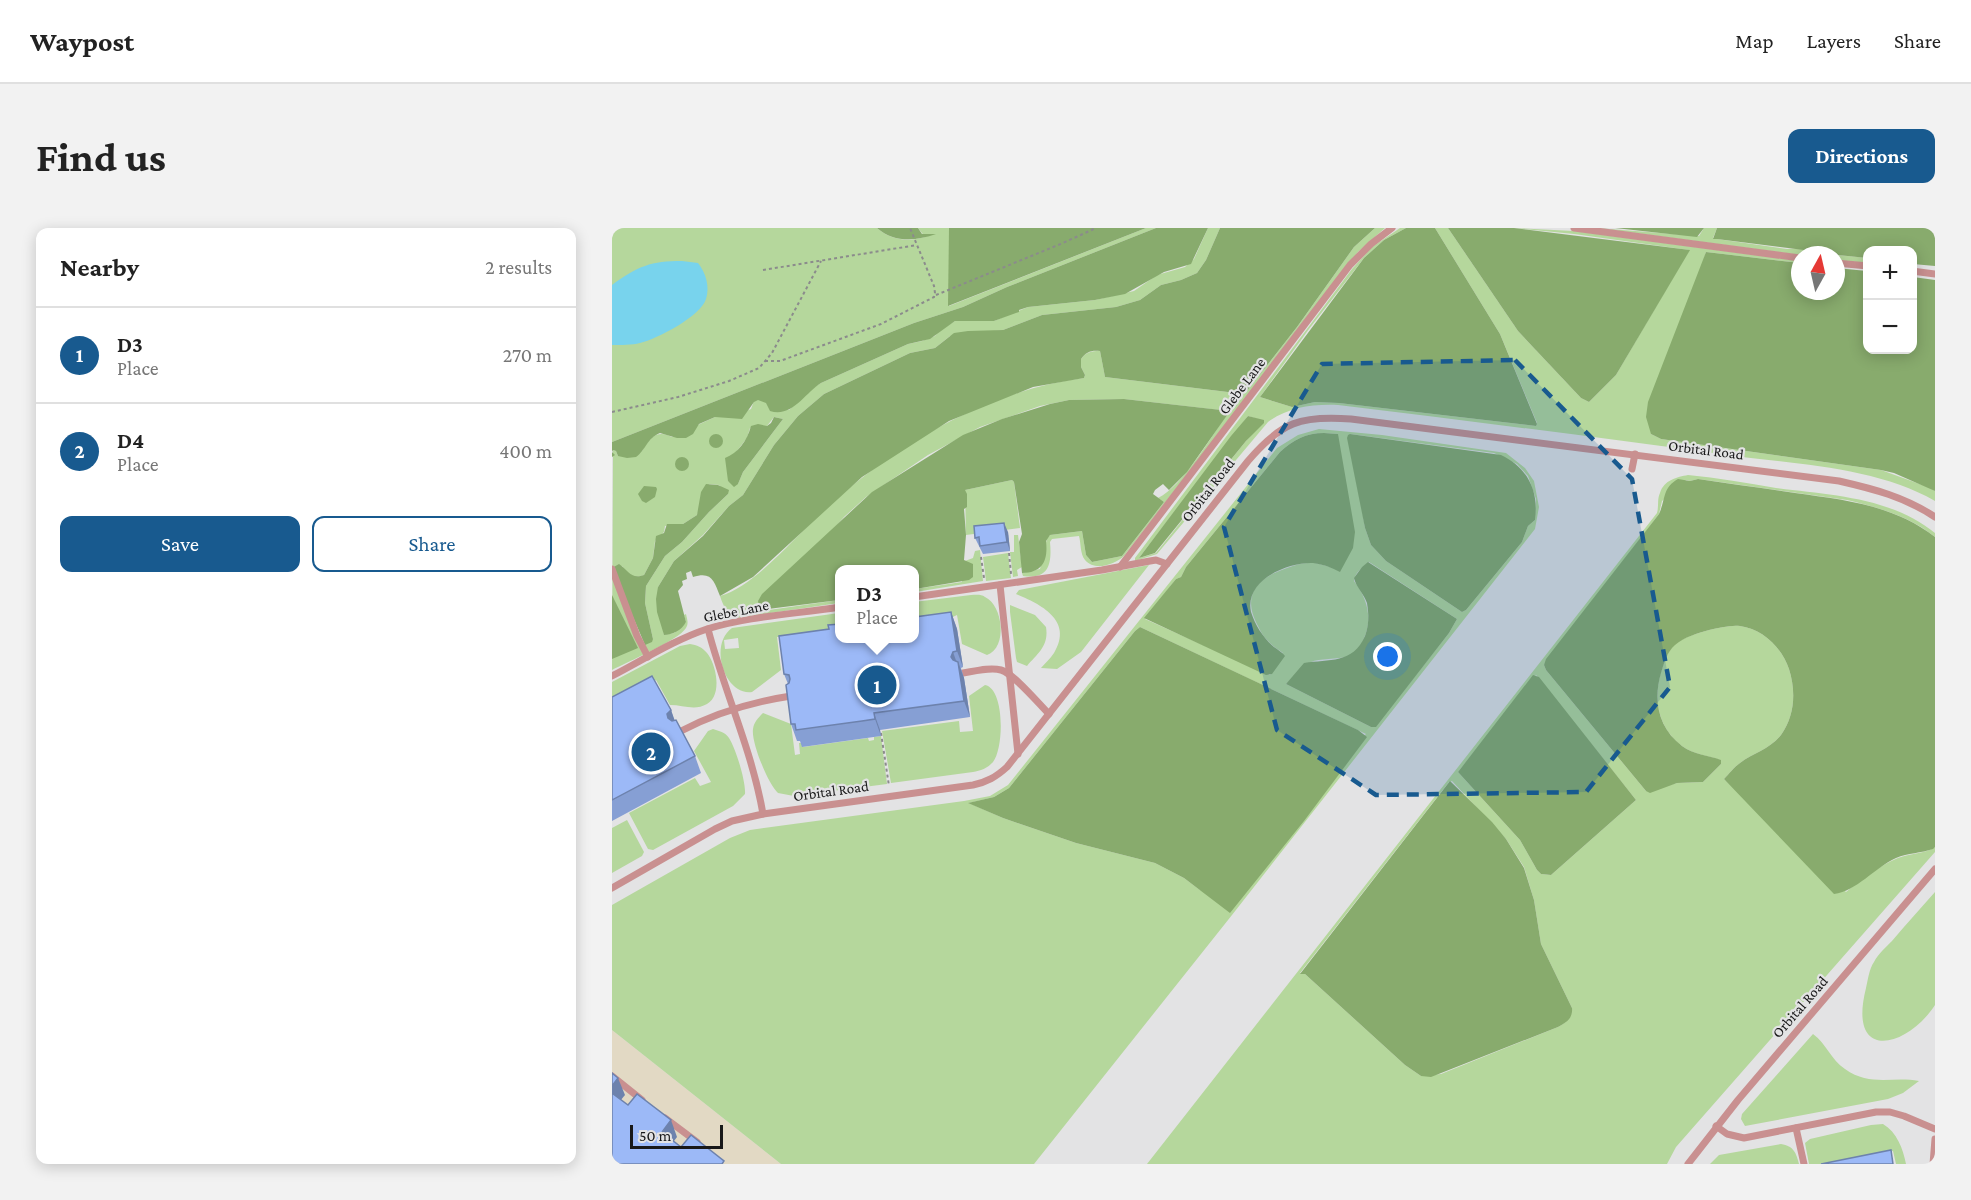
<!DOCTYPE html>
<html lang="en">
<head>
<meta charset="utf-8">
<style>
	:root { --surface:#fff; --page:#f2f2f2; --text:#222; --muted:#767676; --line:#e0e0e0; --accent:#185a8f }
	body { margin:0; font-family:"Crimson Pro",serif; background:var(--page); color:var(--text) }
	.controls { position:absolute; right:18px; top:18px; display:grid; overflow:hidden; border-radius:12px; box-shadow:0 3px 15px #0003 }
	.controls button { width:54px; height:54px; display:grid; place-items:center; padding:0; border:0; border-bottom:2px solid var(--line); background:var(--surface); color:var(--text); font:30px sans-serif }
	.compass { position:absolute; left:1179px; top:18px; width:54px; height:54px; border-radius:50%; background:var(--surface); box-shadow:0 3px 15px #0003; rotate:8deg }
	.scale { position:absolute; left:18px; bottom:15px; width:93px; box-sizing:border-box; padding-left:6px; border:3px solid #181819; border-top:0; font-size:16px; line-height:21px; white-space:nowrap; color:#181819; -webkit-text-stroke:4px #e3e3e4; paint-order:stroke }
	.you { position:absolute; left:776px; top:429px; width:21px; height:21px; margin:-15px; border:4px solid #fff; border-radius:50%; background:#1a73e8; box-shadow:0 0 0 9px #1a73e833 }
	.badge { display:grid; place-items:center; width:39px; height:39px; border-radius:50%; background:var(--accent); color:#fff; font-size:20px; font-weight:700 }
	.pin { position:absolute; translate:-50% -50%; border:3px solid #fff; box-shadow:0 2px 6px #0006 }
	.popup { position:absolute; left:223px; top:337px; width:84px; height:78px; box-sizing:border-box; display:grid; place-content:center; border-radius:12px; background:var(--surface); filter:drop-shadow(0 2px 4px #0005); font-size:20px; white-space:nowrap; color:var(--muted) }
	.popup b { font-size:22px; color:var(--text) }
	.popup::after { content:''; position:absolute; left:50%; top:100%; margin-left:-12px; border:12px solid transparent; border-top-color:var(--surface) }
	.list { margin:0; padding:0; list-style:none }
	h2 { display:flex; justify-content:space-between; align-items:center; height:78px; margin:0; padding:0 24px; font-size:26px }
	h2 small { font-size:20px; font-weight:400; color:var(--muted) }
	.list li { display:grid; grid-template-columns:39px 1fr auto; gap:18px; align-items:center; box-sizing:border-box; height:96px; padding:0 24px; border-top:2px solid var(--line) }
	.list b { display:block; font-size:22px; white-space:nowrap }
	.list p { margin:0; font-size:20px; white-space:nowrap; color:var(--muted) }
	.list em { font-size:20px; font-style:normal; color:var(--muted) }
	.actions { display:flex; gap:12px; padding:18px 24px }
	.actions a { flex:1; padding:14px 0; border:2px solid var(--accent); border-radius:12px; text-align:center; font-size:21px; color:var(--accent) }
	.actions .main { background:var(--accent); color:#fff }
	.map { position:relative; flex:none; width:1323px; height:936px; overflow:hidden; border-radius:12px }
	header { display:flex; align-items:center; gap:36px; box-sizing:border-box; height:84px; padding:0 30px; background:var(--surface); border-bottom:2px solid var(--line) }
	header strong { font-size:28px }
	nav { display:flex; gap:33px; margin-inline-start:auto; font-size:21px }
	.intro { display:flex; align-items:center; justify-content:space-between; box-sizing:border-box; height:144px; padding:0 36px }
	h1 { margin:0; font-size:42px }
	.button { padding:15px 27px; border-radius:12px; background:var(--accent); color:#fff; font-size:21px; font-weight:700 }
	main { display:flex; gap:36px; padding:0 36px }
	aside { flex:1; background:var(--surface); border-radius:12px; box-shadow:0 3px 15px #0003 }
	.map>svg:first-child { display:block }
	.industrial { fill:#e2d9c4 }
	.green { fill:#b5d79c; fill-rule:evenodd }
	.forest { fill:#88ab6d }
	.water { fill:#78d3ed }
	.lines { fill:none; stroke-linecap:round; stroke-linejoin:round }
	.path { stroke:#8b8b8c; stroke-width:2; stroke-dasharray:3 3; stroke-linecap:butt }
	.lane { stroke:#c99090; stroke-width:7 }
	.wall { fill:#869fd4 }
	.shaded-wall { fill:#6d82ad }
	.building { fill:#9cb9f7; stroke:#6d82ad; stroke-width:1.5 }
	.marked { fill:#185a8f; fill-opacity:0.2; stroke:#185a8f; stroke-width:4.5; stroke-dasharray:12 8; stroke-linejoin:round }
	.labels { text-anchor:middle; dominant-baseline:central; stroke-width:4.5; stroke-linejoin:round; paint-order:stroke }
	.street-label { font-size:15px; fill:#181819; stroke:#e3e3e4 }
</style>
</head>
<body>
<header>
<strong>Waypost</strong>
<nav><a>Map</a><a>Layers</a><a>Share</a></nav>
</header>
<div class="intro"><h1>Find us</h1><a class="button">Directions</a></div>
<main>
<aside>
<h2>Nearby<small>2 results</small></h2>
<ul class="list">
<li><span class="badge">1</span><div><b>D3</b><p>Place</p></div><em>270 m</em></li>
<li><span class="badge">2</span><div><b>D4</b><p>Place</p></div><em>400 m</em></li>
</ul>
<div class="actions"><a class="main">Save</a><a>Share</a></div>
</aside>
<div class="map">
<svg width="1323" height="936" viewBox="0 0 1323 936">
	<rect width="100%" height="100%" fill="#e3e3e4"/>
	<polygon class="industrial" points="0,802 169,936 0,936"/>
	<g class="green">
		<path d="M0 0H265C279 12 295 14 313 9L306 0H337V78L534 0H544L395 59 351 79 302 95 0 214Z"/>
		<path d="M596 0H608L594 32 585 45 569 52 549 57 528 72 504 79 430 87 391 102 338 108 323 120 298 125 212 166 186 188 162 217 131 267 117 278 91 307 62 333 46 359 52 407 62 405 74 394 72 387 74 386C75 391 77 395 74 400 67 412 15 434 0 442L1 222 4 223 6 228 30 223C37 210 45 201 60 209L103 189H120L139 181 142 173 146 171 177 182 199 161 209 155 296 116 310 113 323 108 328 102 343 93H382L416 79 483 72 522 63 545 47 573 39 582 31ZM162 189 171 191 131 244 126 256 116 253 121 228 135 210 138 200 155 198ZM97 256 107 257 116 266 97 284 70 314 53 328 34 358 33 375 41 411 32 416 1 344 10 338C15 346 22 351 32 347L41 330 43 313 52 304 53 298 71 296 85 287Z"/>
		<path d="M763 0H773L746 24 512 328C503 336 483 344 473 332 468 326 469 315 467 308L440 311 438 314C440 336 437 352 411 348L410 345 428 341 435 310 438 307 470 303 474 327 480 334 510 328 552 274 546 270C570 259 601 206 617 183L512 171 457 172 428 178 368 199 316 227 254 269 232 289 150 383 227 372V375L125 390C115 387 111 377 108 368 143 358 183 309 210 284 278 220 377 161 472 150L473 147 469 139V131C474 124 479 123 488 123L493 149 624 165 635 163 685 99 742 19Z"/>
		<path d="M788 0H794L772 12 752 30 697 101 648 169 680 179 703 174 727 175 924 198 925 195 888 106 823 0H836L906 103 969 170 977 174 1004 147 1077 22 962 6 902 0 962 3 1188 33V35L1094 24 1039 206 1049 211 1269 242 1316 259 1323 263V273C1265 239 1182 236 1115 227 986 209 856 193 726 177 700 176 677 179 656 194L545 326 523 333V330L740 41 760 19ZM636 188 652 193 634 213 544 325 527 330Z"/>
		<polygon points="985,0 1087,8 1092,0 1105,0 1101,10 1105,11 1175,21 1209,19 1226,27 1255,30 1255,35 1224,32 1224,27 1188,27"/>
		<path d="M707 201 770 207 894 225 913 240 922 253 927 279 923 301 620 687 422 936H169L0 802V677L118 610 138 602 352 573 378 568 396 557 665 220 686 207ZM712 205 726 206 721 340C715 338 709 336 703 335 693 334 684 337 675 340 645 350 629 367 646 398 651 410 660 418 671 425L658 447 533 391 564 351 569 349 574 339 668 224C681 212 694 205 712 205ZM738 206 882 225 905 236 916 248 924 271 923 292 916 298 910 314 854 382 850 384 774 333 759 317 753 300ZM757 334 845 391 837 405 763 499H759L674 456C680 451 692 437 699 434 707 430 725 432 737 428 744 425 749 418 752 410 761 390 755 370 742 353 743 345 750 339 757 334ZM528 399 754 506 588 662 572 650 543 635 464 615 391 590 357 575 382 569 397 560 523 403Z"/>
		<path d="M1076 247C1106 250 1135 255 1164 260 1218 267 1279 269 1323 305V309C1297 288 1268 280 1235 272L1086 251 1078 253 1074 252 1050 273 1047 286 932 437 934 442 1034 563 1065 555 1091 554 1109 536 1108 532C1095 527 1082 527 1070 518 1046 500 1041 471 1049 444 1052 434 1055 424 1063 416 1072 409 1086 405 1097 402 1107 400 1118 397 1128 398 1151 401 1170 420 1177 441 1184 463 1183 488 1169 507 1158 521 1141 525 1128 535 1122 539 1117 546 1112 551L1234 664C1250 651 1268 637 1286 630 1298 625 1313 626 1323 619V624L1064 919 1055 936H535L1045 285C1047 278 1045 271 1048 265 1052 252 1065 249 1076 247ZM924 447 1024 572 939 647 929 646 925 642 908 612 846 544ZM840 553 894 611 912 639 922 672 929 716 960 780C960 789 954 795 946 799L829 846 809 848 793 837 693 746 688 745 837 554Z"/>
		<polygon points="400,252 402,254 408,300 354,307 353,262"/>
		<polygon points="402,307 406,307 410,339 405,342 406,348 401,349 398,324 402,324"/>
		<polygon points="368,322 371,353 303,364 303,361 350,354 353,333 361,330 363,323"/>
		<polygon points="396,325 399,350 374,353 371,329"/>
		<path d="M537 337 469 424 445 441 429 440C433 435 438 431 442 425 462 392 428 376 404 366L407 362Z"/>
		<path d="M359 367C364 367 369 366 373 369 391 377 396 420 375 427L350 416 345 387 303 407 302 374Z"/>
		<path d="M398 377 423 387 434 399C437 418 426 425 415 438L405 434 404 430 398 384Z"/>
		<path d="M227 385V408L221 409 223 418 177 424 175 411H168V409H165L169 442 140 464C113 468 96 417 120 400ZM126 410 127 420 113 421 112 412Z"/>
		<path d="M78 416C85 417 90 419 95 425 104 436 111 467 95 476 83 483 71 477 58 477L44 452 0 489V454L68 418Z"/>
		<path d="M373 457C393 461 392 520 381 534 376 540 368 543 361 544L279 555 270 503 347 493 348 504 361 503 357 468Z"/>
		<path d="M151 485 179 496 183 527 188 526 187 515H190L191 519 256 510 257 513 262 512V509L269 508 275 556 182 568 166 565C156 556 139 514 141 501 142 494 146 490 151 485Z"/>
		<path d="M101 501C107 503 113 504 117 510 124 521 134 554 133 566L121 578 41 622 36 621 17 585 83 550 88 558 99 554 82 523 96 503Z"/>
		<polygon points="15,592 32,624 30,628 0,645 0,600"/>
		<path d="M1323 664V777C1295 820 1235 835 1254 760 1256 752 1257 741 1262 734 1266 726 1274 719 1280 713 1294 696 1309 680 1323 664Z"/>
		<path d="M1201 806C1214 815 1219 832 1233 841 1258 859 1281 848 1307 853L1291 865 1276 871 1133 898 1129 891 1130 886Z"/>
		<path d="M1271 896C1285 904 1291 921 1294 936H1284L1281 923 1230 936H1197L1193 915 1198 911 1259 897Z"/>
		<path d="M1169 916C1182 918 1184 925 1187 936H1098L1107 927Z"/>
	</g>
	<g class="forest">
		<path d="M265 0H306L310 6H324C304 13 282 15 265 0Z"/>
		<polygon points="337,0 534,0 336,78"/>
		<path d="M544 0H596L579 36 552 44 513 66 483 72 416 79 407 82V84L382 93H343L318 111 296 116 209 155C193 165 180 190 158 183L154 175 146 172 142 174 130 191 103 189 87 196 81 206 74 210H65L48 205C35 210 34 222 24 229L15 230 6 228 4 223 1 222 0 224 3 227 0 229V214L302 95 351 79 395 59Z"/>
		<path d="M608 0H763L742 19 685 99 635 163 624 165 493 149 488 123C479 122 474 124 469 131V139L473 147 472 150 421 159 337 193 250 249 141 349 108 368C102 353 100 343 81 349L79 343 74 345 75 351 70 353 71 357 66 363 74 394C70 402 60 407 52 407L45 384 44 371 46 359 62 333 91 308 117 278 131 267 162 217 186 188 212 166 298 125 323 120 342 105 356 103 391 102 430 87 504 79 528 72 549 57 569 52 585 45 594 32Z"/>
		<polygon points="794,0 823,0 888,106 925,196 924,198 727,175 703,174 680,179 648,169 752,30 772,12"/>
		<polygon points="836,0 902,0 1078,22 1004,147 977,174 969,170 906,103"/>
		<polygon points="1003,0 1092,0 1085,9"/>
		<polygon points="1105,0 1323,0 1323,38 1301,36 1300,22 1256,22 1255,30 1226,27 1209,19 1200,23 1105,11 1101,11"/>
		<polygon points="1094,24 1188,35 1188,63 1224,63 1224,40 1255,43 1256,122 1300,122 1301,49 1323,52 1323,263 1282,245 1269,242 1049,211 1039,206 1034,189 1036,174"/>
		<path d="M512 171 618 183 575 244 557 262 551 256 543 262 541 266 552 274 510 328 480 334 474 327 470 303 438 307 434 313C436 331 432 345 410 345L407 314 410 306 402 254 400 252 353 262 355 266V279L352 281 354 307 352 332 361 336V349L357 352 303 361 302 342H228L227 372 148 382 146 373 150 366 260 264 351 207 390 191 438 176 457 172Z"/>
		<polygon points="636,188 652,192 652,195 634,213 543,325 527,330 619,208"/>
		<path d="M162 189 171 191 131 244 126 256 122 259 116 253 113 230C126 225 135 213 139 198L146 196 155 198 159 195Z"/>
		<path d="M712 205 726 206 743 304 741 320 728 344C719 339 710 336 701 335 676 334 632 352 639 384 643 397 652 411 662 419 666 422 670 424 673 428L660 446 654 447 532 390 564 351 569 349 574 339 668 224C681 212 694 205 712 205Z"/>
		<circle cx="104" cy="213" r="7"/>
		<path d="M738 206 889 227C916 240 927 263 923 292L916 298 910 314 854 382 850 384 774 333 759 317 753 300 735 210 736 207Z"/>
		<circle cx="70" cy="236" r="7"/>
		<path d="M1066 251 1078 253 1086 251C1118 256 1151 260 1183 265 1233 272 1282 277 1323 309V619L1321 621C1309 625 1296 625 1284 630 1262 640 1245 663 1222 666L1112 551C1117 546 1122 539 1128 535 1141 525 1158 521 1169 507 1183 488 1184 463 1177 441 1170 420 1151 401 1128 398 1118 397 1107 400 1097 402 1086 405 1072 409 1063 417 1055 424 1052 435 1049 445 1041 472 1046 500 1070 518 1082 527 1096 527 1109 532V536L1091 554 1065 555 1038 565 1034 563 934 442 932 437 934 431 1047 286C1054 271 1050 260 1066 251Z"/>
		<path d="M94 256 106 257 117 262 116 266 97 284 70 314 53 328 34 358 33 375 41 411 40 414 33 417 0 340 7 336C16 342 19 352 32 347L41 330 44 308 52 305 55 296H71L85 287 89 264Z"/>
		<polygon points="32,258 44,259 45,261 43,269 34,275 30,273 26,266"/>
		<path d="M756 334 845 391 837 405 764 499H759L674 456 692 435C717 431 741 436 753 408 757 397 757 387 755 375 752 366 744 359 742 350L750 339Z"/>
		<polygon points="0,367 26,420 0,431"/>
		<polygon points="528,399 746,502 755,509 692,593 618,685 572,650 543,635 464,615 391,590 356,575 382,569 397,560 523,403"/>
		<polygon points="921,447 927,449 1024,572 939,647 929,646 925,642 908,612 846,544"/>
		<path d="M838 553 880 594 894 611 912 640 922 672 929 716 960 780C961 790 955 794 946 799L819 849 809 848 793 837 693 746H688Z"/>
	</g>
	<path class="water" d="M70 33 86 35C94 45 98 59 94 71 89 88 45 111 28 115 20 117 9 117 0 117V57C26 38 39 33 70 33Z"/>
	<g class="lines">
		<g class="path">
			<polyline points="151,42 305,17"/>
			<polyline points="324,67 451,15 484,0"/>
			<polyline points="153,133 168,133 269,96 322,69 323,65 322,58 298,0"/>
			<polyline points="0,184 66,169 117,153 147,140 160,125 209,33"/>
			<polyline points="397,325 399,346"/>
			<polyline points="369,329 372,350"/>
			<polyline points="269,505 277,558"/>
		</g>
		<g class="lane">
			<polyline points="962,0 1188,30"/>
			<polyline points="1224,35 1256,38"/>
			<polyline points="1300,43 1323,46"/>
			<polyline points="1020,241 1023,226"/>
			<polyline points="508,339 738,37 759,16 780,0"/>
			<polyline points="0,341 25,408 36,429"/>
			<polyline points="388,357 406,526"/>
			<polyline points="302,369 490,342 538,333 544,332 555,336"/>
			<path d="M96 401C112 463 140 522 151 586"/>
			<path d="M351 445C363 443 378 439 389 442 401 445 426 475 437 486"/>
			<path d="M0 448C31 432 62 412 95 401 137 388 184 386 228 379"/>
			<path d="M67 504C103 485 139 474 179 468"/>
			<path d="M0 660 103 601 120 593 151 586 361 557C375 554 384 549 395 539L636 233C669 194 689 187 739 191L1227 253C1262 261 1293 269 1323 289"/>
			<polyline points="0,848 30,872"/>
			<polyline points="53,890 85,914"/>
			<polyline points="1104,898 1115,906 1132,910 1264,884 1278,884 1292,888 1323,901"/>
			<polyline points="1184,900 1192,936"/>
			<polyline points="1076,936 1126,872 1323,641"/>
			<polyline points="1321,936 1323,911"/>
		</g>
	</g>
	<g class="wall">
		<polygon points="396,304 398,323 371,326 363,310"/>
		<polygon points="339,384 345,401 351,439 349,440 352,450 358,489 268,502 269,508 190,519 188,513 185,513 179,496 176,456 172,446 228,411"/>
		<polygon points="0,469 59,482 62,492 83,528 89,545 0,593"/>
	</g>
	<g class="shaded-wall">
		<polygon points="392,295 396,304 398,323 395,314"/>
		<polygon points="339,384 345,401 351,439 345,423"/>
		<polygon points="341,424 347,441 339,429"/>
		<polygon points="346,434 352,450 358,489 352,473"/>
		<polygon points="59,482 65,499 56,490 55,486"/>
		<polygon points="262,485 268,502 269,508 263,491"/>
		<polygon points="6,850 13,867 3,879 0,871 0,858"/>
		<polygon points="59,892 65,909 56,921 50,904"/>
	</g>
	<g class="building">
		<polygon points="392,295 395,314 368,318 367,309 363,310 362,298"/>
		<polygon points="339,384 345,423 341,424 339,429 341,432 346,434 352,473 262,485 263,491 250,493 184,502 183,496 179,496 174,457 177,455 178,451 177,447 172,446 167,408 217,401 216,397 228,396 228,411 303,411 303,389"/>
		<polygon points="40,448 59,482 55,486 56,490 60,493 64,492 83,528 0,572 0,469"/>
		<polygon points="0,845 6,850 0,858"/>
		<polygon points="0,865 16,877 25,866 59,892 50,904 69,919 79,907 112,933 110,936 0,936"/>
		<polygon points="1279,922 1281,936 1209,936"/>
	</g>
	<path class="marked" d="M903 132 1020 251 1058 459 974 564 764 567 665 502 612 299 710 136Z"/>
	<g class="labels">
		<g class="street-label">
			<text transform="translate(630 158) rotate(-53)">Glebe Lane</text>
			<text transform="translate(1094 222) rotate(7)">Orbital Road</text>
			<text transform="translate(596 262) rotate(-52)">Orbital Road</text>
			<text transform="translate(124 383) rotate(-11)">Glebe Lane</text>
			<text transform="translate(219 563) rotate(-8)">Orbital Road</text>
			<text transform="translate(1188 779) rotate(-49)">Orbital Road</text>
		</g>
	</g>
</svg>
<div class="controls">
<button>+</button>
<button>−</button>
</div>
<svg class="compass" viewBox="-18 -18 36 36"><path d="M0-13l5 13h-10z" fill="#e53935"/><path d="M0 13l5-13h-10z" fill="#767676"/></svg>
<div class="scale">50 m</div>
<div class="you"></div>
<div class="pin badge" style="left:265px;top:457px">1</div>
<div class="popup"><b>D3</b>Place</div>
<div class="pin badge" style="left:39px;top:524px">2</div>
</div>
</main>
</body>
</html>
